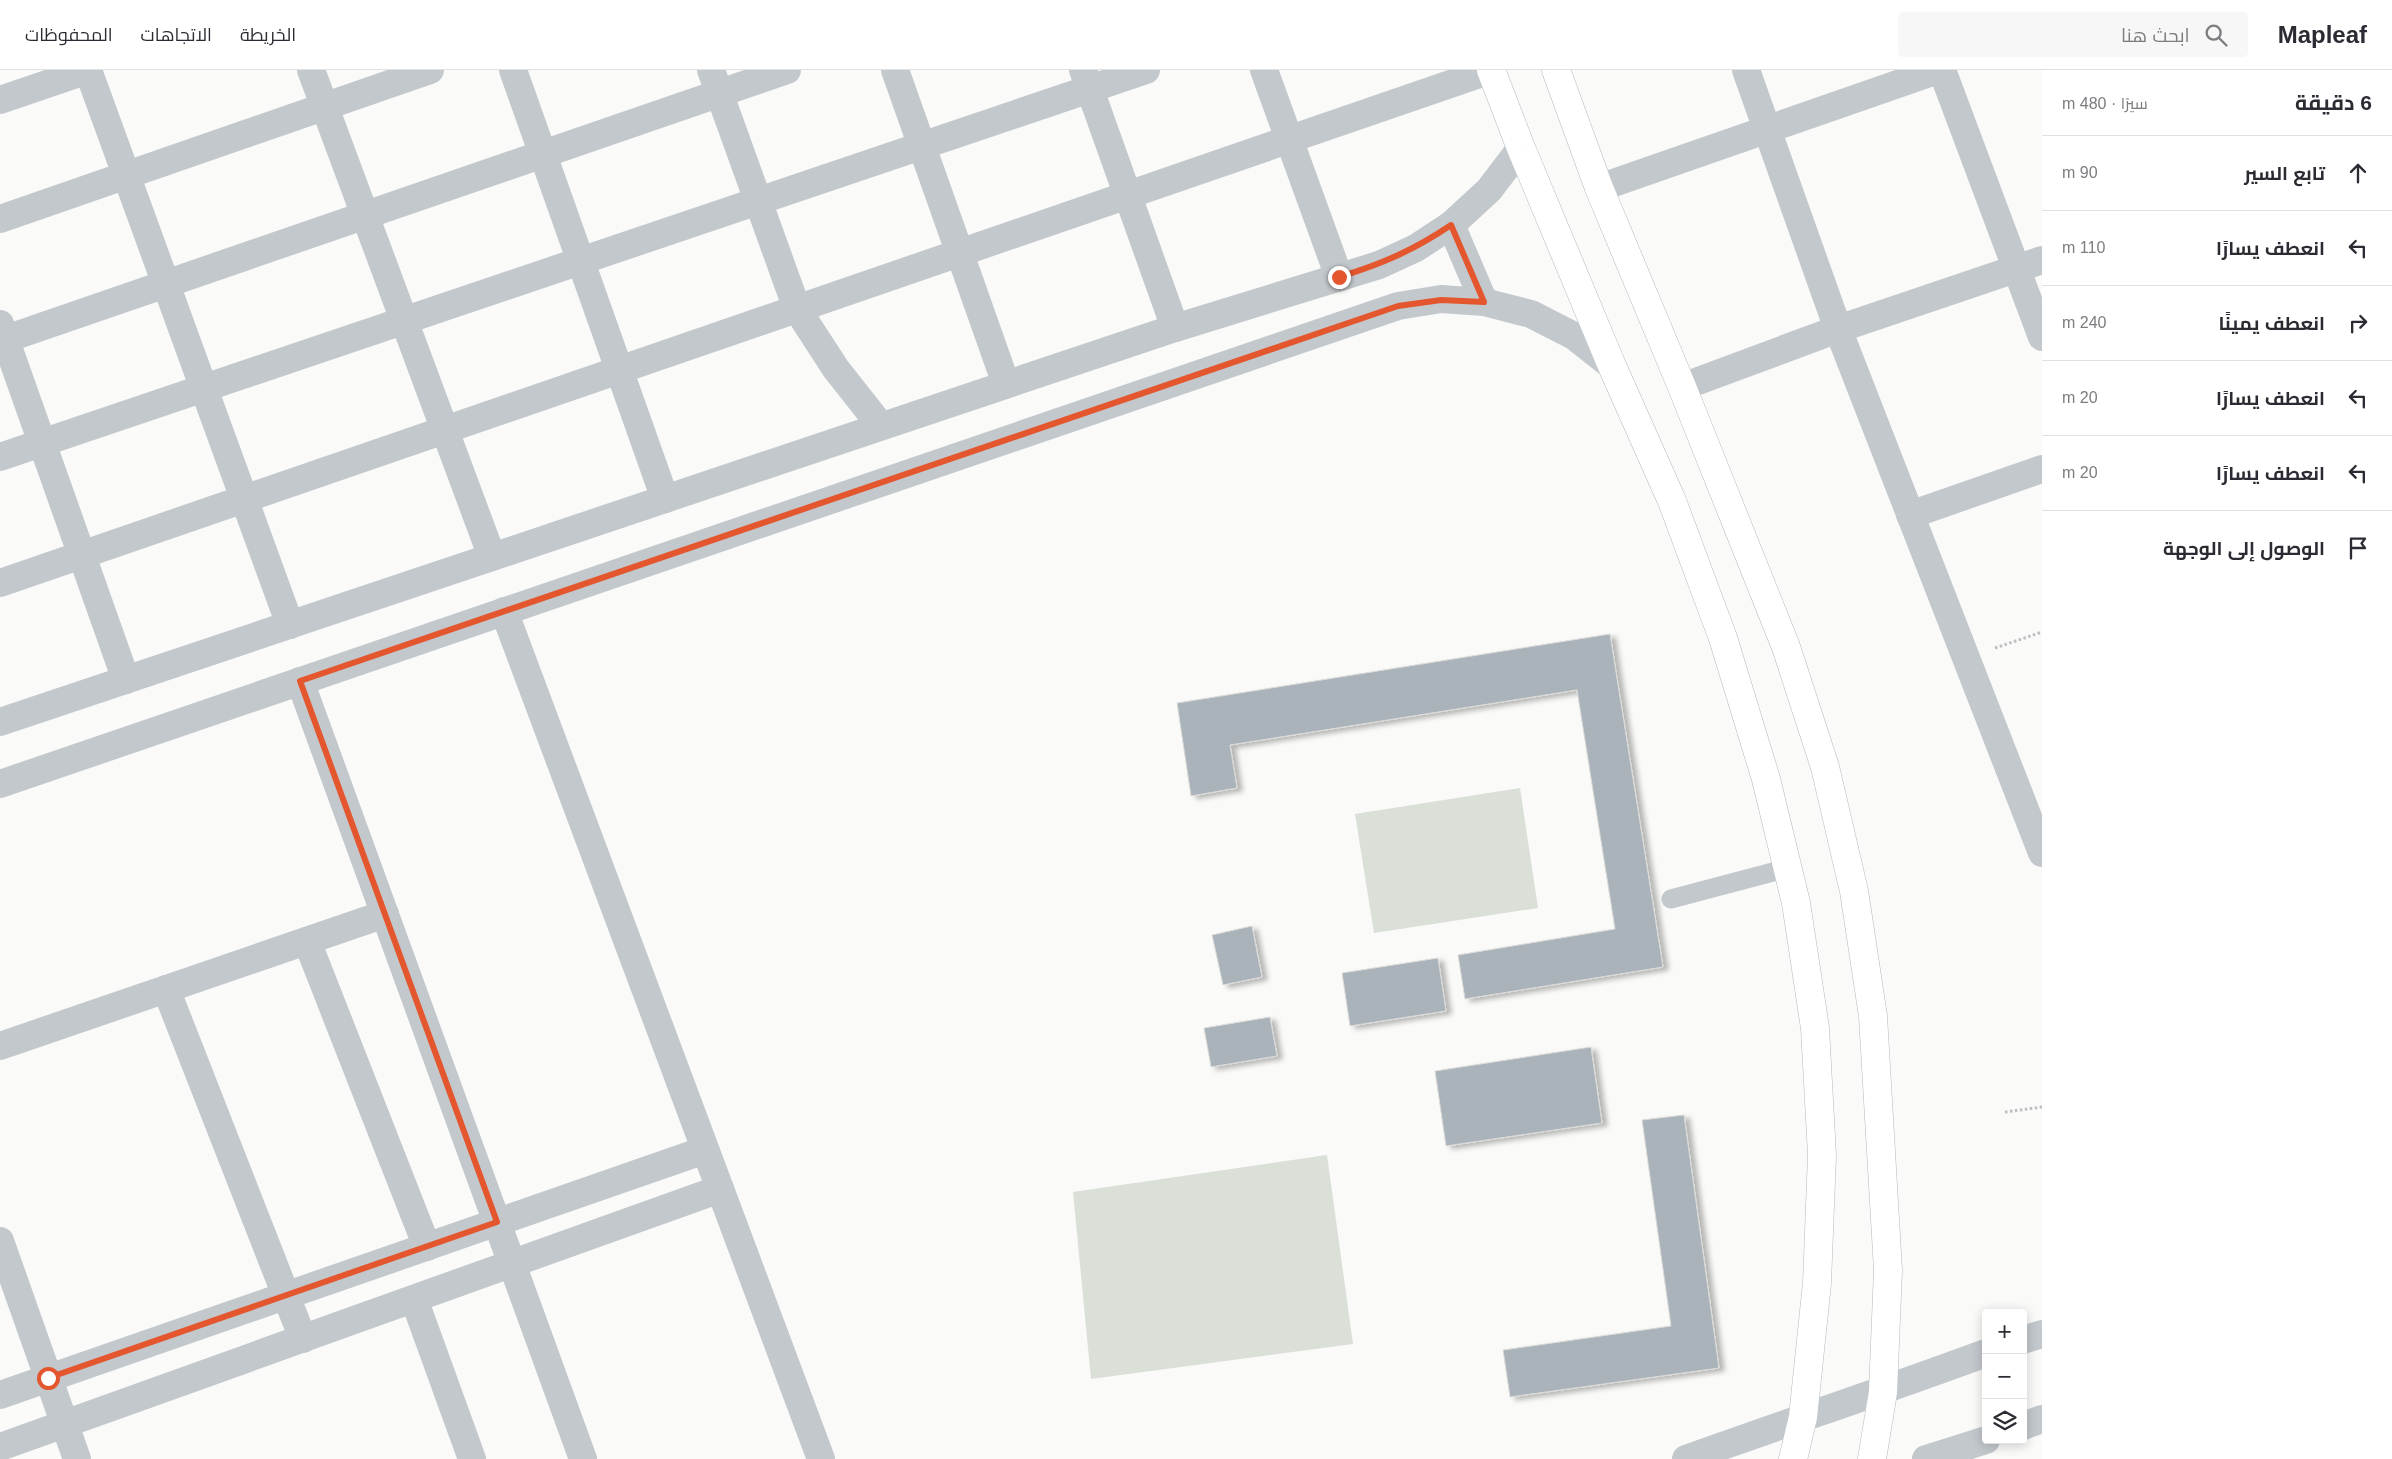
<!DOCTYPE html>
<html lang="ar">
<head>
<meta charset="utf-8">
<style>
	:root { --surface:#fff; --page:#f7f7f7; --text:#2b2b33; --muted:#7c7c81; --line:#e1e1e2 }
	body { margin:0; font-family:Arial,Cairo,sans-serif; background:var(--page); color:var(--text); direction:rtl }
	.controls { position:absolute; right:15px; bottom:15px; display:grid; overflow:hidden; border-radius:5px; box-shadow:0 2px 12px #0003 }
	.controls button { width:45px; height:45px; display:grid; place-items:center; padding:0; border:0; border-bottom:1px solid var(--line); background:var(--surface); color:var(--text); font:25px sans-serif }
	.stop { position:absolute; width:15px; height:15px; margin:-11px; border:4px solid #e4572e; border-radius:50%; background:#fff }
	.stop.end { background:#e4572e; border-color:#fff; box-shadow:0 1px 5px #0008 }
	.list { margin:0; padding:0; list-style:none }
	h2 { display:flex; justify-content:space-between; align-items:center; height:65px; margin:0; padding:0 20px; font-size:21px }
	h2 small { font-size:16px; font-weight:400; color:var(--muted) }
	.list li { display:grid; grid-template-columns:32px 1fr auto; gap:15px; align-items:center; box-sizing:border-box; height:75px; padding:0 20px; border-top:1px solid var(--line) }
	.list b { display:block; font-size:19px; white-space:nowrap }
	.list em { font-size:16px; font-style:normal; color:var(--muted) }
	.icon { flex:none; width:28px; height:28px; fill:none; stroke:currentColor; stroke-width:2; stroke-linecap:round; stroke-linejoin:round }
	.map { position:relative; flex:none; width:2042px; height:1389px; overflow:hidden; direction:ltr }
	header { display:flex; align-items:center; gap:30px; box-sizing:border-box; height:70px; padding:0 25px; background:var(--surface); border-bottom:1px solid var(--line) }
	header strong { font-size:24px }
	nav { display:flex; gap:28px; margin-inline-start:auto; font-size:18px }
	.search { width:350px; height:45px; background:var(--page); display:flex; align-items:center; gap:12px; box-sizing:border-box; padding:0 18px; border-radius:5px; color:var(--muted); font-size:19px }
	main { display:flex }
	aside { flex:1; background:var(--surface) }
	.map>svg:first-child { display:block }
	.green { fill:#dadfd7 }
	.building { fill:#aab3b9; stroke:#dcdcda; filter:url(#shadow) }
	.lines { fill:none; stroke-linecap:round; stroke-linejoin:round }
	.secondary-casing { stroke:#b3babf; stroke-width:29 }
	.path { stroke:#bbbfc2; stroke-width:3; stroke-dasharray:2.5 2.5; stroke-linecap:butt }
	.service { stroke:#c3c8cc; stroke-width:19 }
	.minor { stroke:#c3c8cc; stroke-width:28 }
	.tertiary { stroke:#c3c8cc; stroke-width:28 }
	.secondary { stroke:#fff; stroke-width:28 }
	.route { stroke:#e4572e; stroke-width:6 }
</style>
</head>
<body>
<header>
<strong>Mapleaf</strong>
<div class="search"><svg class="icon" aria-label="search" viewBox="0 0 24 24"><circle cx="10" cy="10" r="6"/><path d="M15 15l6 6"/></svg>ابحث هنا</div>
<nav><a>الخريطة</a><a>الاتجاهات</a><a>المحفوظات</a></nav>
</header>
<main>
<aside>
<h2>6 دقيقة<small>سيرًا · 480 m</small></h2>
<ul class="list">
<li><svg class="icon" aria-label="ahead" viewBox="0 0 24 24"><path d="M12 20V5M6 11l6-6 6 6"/></svg><div><b>تابع السير</b></div><em>90 m</em></li>
<li><svg class="icon" aria-label="left" viewBox="0 0 24 24"><path d="M17 20v-9H6M10 6l-5 5 5 5"/></svg><div><b>انعطف يسارًا</b></div><em>110 m</em></li>
<li><svg class="icon" aria-label="right" viewBox="0 0 24 24"><path d="M7 20v-9h11M14 6l5 5-5 5"/></svg><div><b>انعطف يمينًا</b></div><em>240 m</em></li>
<li><svg class="icon" aria-label="left" viewBox="0 0 24 24"><path d="M17 20v-9H6M10 6l-5 5 5 5"/></svg><div><b>انعطف يسارًا</b></div><em>20 m</em></li>
<li><svg class="icon" aria-label="left" viewBox="0 0 24 24"><path d="M17 20v-9H6M10 6l-5 5 5 5"/></svg><div><b>انعطف يسارًا</b></div><em>20 m</em></li>
<li><svg class="icon" aria-label="arrive" viewBox="0 0 24 24"><path d="M6 21V4h12l-3 4 3 4H6"/></svg><div><b>الوصول إلى الوجهة</b></div></li>
</ul>
</aside>
<div class="map">
<svg width="2042" height="1389" viewBox="0 0 2042 1389">
	<defs>
		<filter id="shadow"><feDropShadow dx="5.5" dy="3" stdDeviation="2.5" flood-color="#0004"/></filter>
	</defs>
	<rect width="100%" height="100%" fill="#fafaf8"/>
	<g class="green">
		<polygon points="1520,718 1538,838 1374,863 1355,744"/>
		<polygon points="1327,1085 1353,1274 1091,1309 1073,1122"/>
	</g>
	<g class="building">
		<polygon points="1610,564 1663,897 1465,929 1458,885 1615,859 1577,620 1230,675 1237,718 1191,726 1177,633"/>
		<polygon points="1252,856 1262,907 1223,915 1212,865"/>
		<polygon points="1438,888 1446,941 1350,956 1342,903"/>
		<polygon points="1270,947 1277,986 1211,997 1204,958"/>
		<polygon points="1591,977 1602,1053 1446,1076 1435,1001"/>
		<polygon points="1684,1045 1719,1298 1510,1327 1503,1280 1671,1256 1642,1050"/>
	</g>
	<g class="lines">
		<g class="secondary-casing">
			<g id="secondary">
				<polyline points="1491,0 1521,78 1612,296 1672,431 1723,568 1766,709 1796,833 1815,958 1822,1085 1817,1213 1803,1347 1793,1389"/>
				<polyline points="1556,0 1599,118 1682,317 1786,577 1825,697 1854,821 1873,946 1888,1200 1883,1322 1872,1389"/>
			</g>
		</g>
		<g class="path">
			<polyline points="1995,578 2042,562"/>
			<polyline points="2005,1042 2042,1037"/>
		</g>
		<polyline class="service" points="1671,829 1788,798"/>
		<g class="minor">
			<polyline points="88,0 290,555"/>
			<polyline points="311,0 492,487"/>
			<polyline points="513,0 665,429"/>
			<polyline points="711,0 797,239 836,299 881,356"/>
			<polyline points="895,0 1006,314"/>
			<polyline points="1083,0 1175,258"/>
			<polyline points="1264,0 1339,207"/>
			<polyline points="1746,0 1838,259 2042,783"/>
			<polyline points="1942,0 2042,267"/>
			<polyline points="0,30 88,0"/>
			<polyline points="1599,118 1938,0"/>
			<polyline points="0,149 430,0"/>
			<polyline points="1451,155 1484,232"/>
			<polyline points="0,254 126,610"/>
			<polyline points="0,271 787,0"/>
			<polyline points="1682,317 1838,259 2042,190"/>
			<polyline points="0,387 1146,0"/>
			<polyline points="1910,445 2042,399"/>
			<polyline points="0,513 1491,0"/>
			<polyline points="504,541 821,1389"/>
			<polyline points="300,611 583,1389"/>
			<polyline points="0,652 1175,258 1379,195 1416,178 1451,155 1489,120 1521,78"/>
			<polyline points="0,714 1398,236 1441,229 1484,232 1531,244 1574,266 1612,296"/>
			<polyline points="307,871 427,1177"/>
			<polyline points="166,919 303,1269"/>
			<polyline points="0,976 385,844"/>
			<polyline points="0,1171 77,1389"/>
			<polyline points="414,1229 472,1389"/>
			<polyline points="0,1325 705,1080"/>
			<polyline points="0,1377 720,1119"/>
		</g>
		<g class="tertiary">
			<polyline points="2023,1270 2042,1264"/>
			<polyline points="2023,1356 2042,1349"/>
			<path d="M1686 1389C1786 1353 1886 1320 1986 1283"/>
			<polyline points="1926,1389 1986,1370"/>
		</g>
		<use href="#secondary" class="secondary"/>
	</g>
	<g class="lines">
		<path class="route" d="M48 1308 497 1152 300 611 1398 236 1441 230 1484 232 1451 155C1414 180 1382 194 1339 207"/>
	</g>
</svg>
<div class="controls">
<button>+</button>
<button>−</button>
<button><svg class="icon" aria-label="layers" viewBox="0 0 24 24"><path d="M12 4l9 5-9 5-9-5zM3 14l9 5 9-5"/></svg></button>
</div>
<div class="stop" style="left:48px;top:1308px"></div>
<div class="stop end" style="left:1339px;top:207px"></div>
</div>
</main>
</body>
</html>
